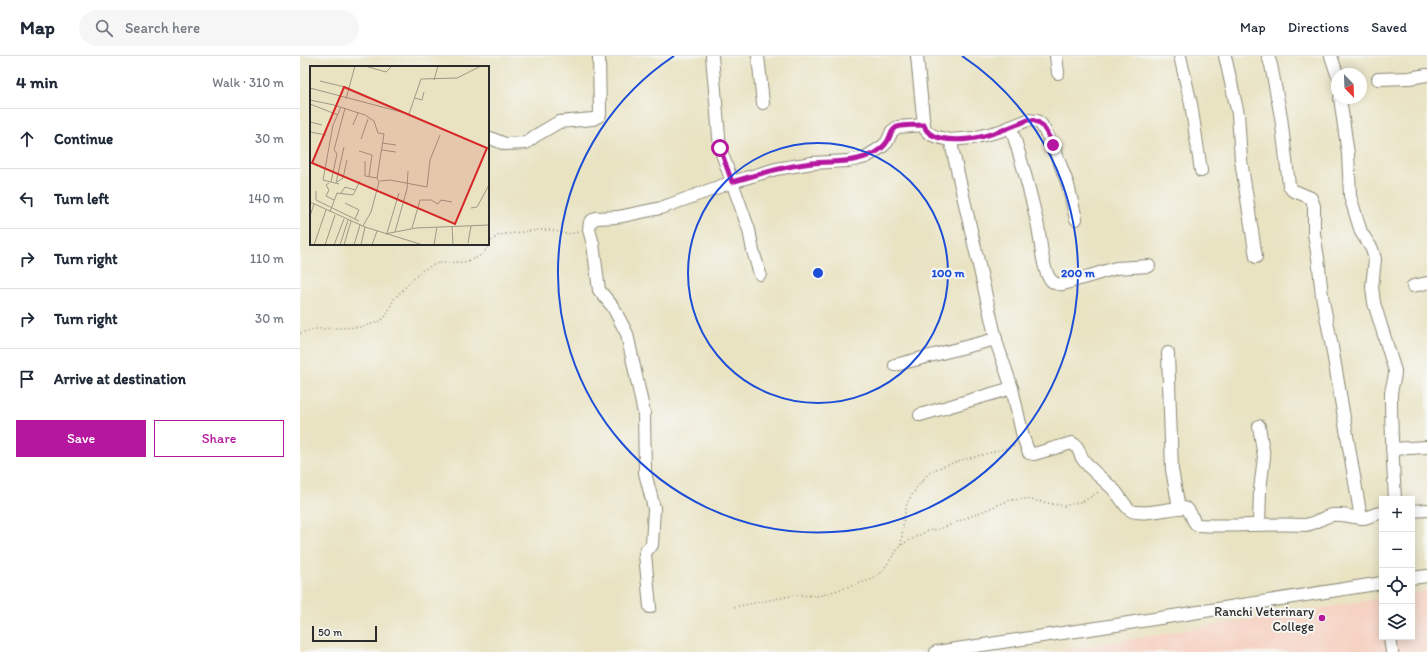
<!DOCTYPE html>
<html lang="en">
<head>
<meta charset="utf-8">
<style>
	:root { --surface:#fff; --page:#f6f6f7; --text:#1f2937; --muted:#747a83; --line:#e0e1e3; --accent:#b5179e }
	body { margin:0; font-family:Itim,sans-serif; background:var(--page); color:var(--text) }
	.controls { position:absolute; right:12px; bottom:12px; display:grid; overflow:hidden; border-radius:0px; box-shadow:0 2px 10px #0003 }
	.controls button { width:36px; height:36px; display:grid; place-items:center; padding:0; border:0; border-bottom:1px solid var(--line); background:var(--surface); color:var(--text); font:20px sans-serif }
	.compass { position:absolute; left:1031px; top:12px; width:36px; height:36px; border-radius:50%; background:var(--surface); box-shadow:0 2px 10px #0003; rotate:157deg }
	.scale { position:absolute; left:12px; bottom:10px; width:65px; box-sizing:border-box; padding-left:4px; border:2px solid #2b2b2b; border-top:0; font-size:11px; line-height:14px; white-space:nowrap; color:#2b2b2b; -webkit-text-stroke:3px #f6f6f2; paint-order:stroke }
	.stop { position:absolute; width:12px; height:12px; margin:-9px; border:3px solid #b5179e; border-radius:50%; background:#fff }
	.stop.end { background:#b5179e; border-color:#fff; box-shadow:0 1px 4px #0008 }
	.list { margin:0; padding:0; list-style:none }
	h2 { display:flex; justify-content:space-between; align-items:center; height:52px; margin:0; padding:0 16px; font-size:17px }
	h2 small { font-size:13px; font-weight:400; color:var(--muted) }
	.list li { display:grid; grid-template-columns:26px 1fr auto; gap:12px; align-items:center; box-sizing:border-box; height:60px; padding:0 16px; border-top:1px solid var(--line) }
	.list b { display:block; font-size:15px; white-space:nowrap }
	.list em { font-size:13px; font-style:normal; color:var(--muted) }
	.actions { display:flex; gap:8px; padding:12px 16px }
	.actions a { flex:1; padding:9px 0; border:1px solid var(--accent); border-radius:0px; text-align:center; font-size:14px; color:var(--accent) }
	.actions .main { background:var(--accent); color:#fff }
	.icon { flex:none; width:22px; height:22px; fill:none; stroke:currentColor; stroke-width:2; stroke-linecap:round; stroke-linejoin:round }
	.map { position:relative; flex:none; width:1127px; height:596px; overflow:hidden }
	header { display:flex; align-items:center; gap:24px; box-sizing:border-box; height:56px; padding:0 20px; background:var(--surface); border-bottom:1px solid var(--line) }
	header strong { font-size:19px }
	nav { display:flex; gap:22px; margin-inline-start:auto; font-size:14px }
	.search { width:280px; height:36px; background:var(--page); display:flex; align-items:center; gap:10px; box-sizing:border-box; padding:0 14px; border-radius:22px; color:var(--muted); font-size:15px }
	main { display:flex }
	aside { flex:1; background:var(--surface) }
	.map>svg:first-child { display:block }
	.built { fill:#f6d2c3 }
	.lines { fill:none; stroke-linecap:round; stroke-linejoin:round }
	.minor-casing { stroke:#8a8776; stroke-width:14 }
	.path { stroke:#8a8776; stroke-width:1.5; stroke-dasharray:1 3; stroke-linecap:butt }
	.minor { stroke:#fff; stroke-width:12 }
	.route { stroke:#b5179e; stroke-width:5 }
	.ring { fill:none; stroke:#1d4ed8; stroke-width:2 }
	.poi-dot { fill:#b5179e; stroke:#f6f6f2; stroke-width:1.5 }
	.labels { text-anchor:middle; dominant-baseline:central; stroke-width:4; stroke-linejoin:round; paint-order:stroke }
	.poi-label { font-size:13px; fill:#2b2b2b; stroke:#f6f6f2; text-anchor:end }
	.inset-road { fill:none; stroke:#9d9986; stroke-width:1 }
	.view { fill:#d62828; fill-opacity:0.15; stroke:#d62828; stroke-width:2 }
	.inset-edge { fill:none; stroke:#2b2b2b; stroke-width:2 }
	.centre { fill:#1d4ed8; stroke:#f6f6f2; stroke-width:2 }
	.ring-label { font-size:12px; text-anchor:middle; font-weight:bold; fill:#1d4ed8; stroke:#f6f6f2; stroke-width:4; stroke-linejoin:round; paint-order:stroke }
</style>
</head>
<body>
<header>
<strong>Map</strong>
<div class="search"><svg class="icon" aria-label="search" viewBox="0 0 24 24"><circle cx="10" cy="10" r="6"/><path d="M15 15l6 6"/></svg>Search here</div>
<nav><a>Map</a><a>Directions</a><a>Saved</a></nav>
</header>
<main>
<aside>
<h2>4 min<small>Walk · 310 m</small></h2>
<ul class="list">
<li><svg class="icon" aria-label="ahead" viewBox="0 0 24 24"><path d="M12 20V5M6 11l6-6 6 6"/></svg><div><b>Continue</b></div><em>30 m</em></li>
<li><svg class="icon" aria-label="left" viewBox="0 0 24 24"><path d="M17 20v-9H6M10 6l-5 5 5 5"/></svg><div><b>Turn left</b></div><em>140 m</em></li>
<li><svg class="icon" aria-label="right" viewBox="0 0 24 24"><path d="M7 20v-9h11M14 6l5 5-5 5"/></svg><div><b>Turn right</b></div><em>110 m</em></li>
<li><svg class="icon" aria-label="right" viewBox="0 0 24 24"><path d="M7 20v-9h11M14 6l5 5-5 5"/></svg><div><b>Turn right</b></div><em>30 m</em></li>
<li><svg class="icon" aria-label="arrive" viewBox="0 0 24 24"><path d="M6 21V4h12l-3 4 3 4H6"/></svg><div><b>Arrive at destination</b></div></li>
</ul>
<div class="actions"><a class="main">Save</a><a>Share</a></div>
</aside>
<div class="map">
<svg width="1127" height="596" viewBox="0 0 1127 596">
	<rect width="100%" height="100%" fill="#f6f6f2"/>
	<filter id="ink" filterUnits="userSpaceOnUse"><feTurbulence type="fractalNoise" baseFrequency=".025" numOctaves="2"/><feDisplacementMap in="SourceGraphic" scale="8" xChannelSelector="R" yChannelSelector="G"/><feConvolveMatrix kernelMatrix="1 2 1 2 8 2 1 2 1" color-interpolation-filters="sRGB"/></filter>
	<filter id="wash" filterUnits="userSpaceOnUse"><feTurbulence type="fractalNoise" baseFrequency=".012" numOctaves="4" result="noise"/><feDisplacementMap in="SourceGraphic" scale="16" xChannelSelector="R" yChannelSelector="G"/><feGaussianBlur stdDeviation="0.9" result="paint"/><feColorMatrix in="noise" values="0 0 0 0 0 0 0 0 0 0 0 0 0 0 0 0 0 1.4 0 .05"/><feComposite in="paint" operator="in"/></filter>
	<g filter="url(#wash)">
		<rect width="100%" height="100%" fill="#e9e3c2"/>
		<polygon class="built" points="1127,535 1127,596 751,596 1082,542 1082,581 1112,581 1112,538"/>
	</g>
	<g filter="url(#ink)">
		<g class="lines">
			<g class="minor-casing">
				<g id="minor">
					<polyline points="412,0 420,92 449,174 453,195 460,218"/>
					<polyline points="458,0 463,47"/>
					<path d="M617 0 624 71C629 81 639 81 649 84L651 87 697 288 712 332 723 381 729 397 734 398 772 387C779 390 779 397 782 402 791 415 803 423 814 434 820 440 823 448 830 454 844 462 880 448 887 453 892 457 892 465 897 469 934 471 969 467 1005 469 1015 468 1023 461 1032 459 1045 457 1054 463 1064 462 1070 461 1075 457 1082 457"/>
					<polyline points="756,0 758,17"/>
					<polyline points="880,0 891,48 901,115"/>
					<polyline points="925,0 938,58 941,104 956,201"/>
					<polyline points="968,0 971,9 981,61 989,129 992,134 1011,142 1014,150 1014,178 1018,202 1022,240 1032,291 1061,462"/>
					<polyline points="1031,0 1037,18"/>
					<polyline points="1078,23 1109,22 1127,19"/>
					<path d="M1040 42 1048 98 1050 140 1061 176 1072 193 1075 203 1072 231 1074 247 1095 315C1095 324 1091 331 1091 339 1091 374 1093 408 1095 443"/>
					<path d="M711 71C721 103 730 134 737 166 741 182 741 206 748 220 752 227 756 229 763 228L816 212 849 210"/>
					<polyline points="188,81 205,88 226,87 235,80 259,66 293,63 299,60 300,58 299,0"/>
					<polyline points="649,84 673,82 700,75 728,64 737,65 741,68 753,89 768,129 776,163"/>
					<polyline points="1113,230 1127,227"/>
					<polyline points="868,297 872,414 879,452"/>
					<polyline points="595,309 696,283"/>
					<polyline points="620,359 712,332"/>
					<polyline points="959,370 964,401 960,434 959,468"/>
					<polyline points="1092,393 1127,391"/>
					<polyline points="1112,455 1127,454"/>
					<polyline points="1112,522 1127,520"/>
					<polyline points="350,551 345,498 346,495 352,489 354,452 345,417 344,357 327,278 313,251 299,234 293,188 289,174 290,166 296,162 318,161 361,152 432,126 476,113 512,107 548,105 558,103 566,101 583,90 587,86 592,75 598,71 624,69"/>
					<polyline points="1090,581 1092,596"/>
					<polyline points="636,596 803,571 1082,527"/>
				</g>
			</g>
			<g class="path">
				<polyline points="0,277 15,273 62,271 78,266 86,260 94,243 112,224 123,214 138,207 164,206 176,202 183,198 192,184 199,179 239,174 251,174 267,178 279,176"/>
				<polyline points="601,489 604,461 607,447 617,431 629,417 638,412 662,404 715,390"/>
				<polyline points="434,551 495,539 519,540 570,524 580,518 601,489 627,475 640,473 710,444 726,443 764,450 784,445 800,435"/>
			</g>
			<use href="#minor" class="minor"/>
		</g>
	</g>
	<g class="lines" filter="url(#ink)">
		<path class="route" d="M420 92 432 126C459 118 485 110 512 107 528 105 543 107 558 103 568 101 581 95 587 86 590 81 591 74 597 71 603 69 617 69 624 69 626 77 632 80 640 82 670 89 701 75 728 64 743 63 747 78 753 89"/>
	</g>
	<g class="ring">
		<circle cx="518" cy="217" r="130"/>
		<path d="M662 0A260 260 0 1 1 374 0"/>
	</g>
	<circle class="poi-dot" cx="1022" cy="562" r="4"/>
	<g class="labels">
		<g class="poi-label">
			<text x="1014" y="555">Ranchi Veterinary<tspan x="1014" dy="15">College</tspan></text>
		</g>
	</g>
	<g transform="translate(10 10)">
		<rect width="179" height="179" fill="#e9e3c2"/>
		<path class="inset-road" d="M55 0 76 6 82 0M124 14 128 0M10 15 39 22M0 22 99 48 111 13 147 12 171 0M105 32 112 34 114 26M36 33 45 0M0 34 24 39 55 49 64 55 68 67 74 68 67 112 69 116 61 146 53 160M0 38 28 49M0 56 12 59M43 59 48 47M0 66 16 69M51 73 58 53M72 77 86 79M72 84 86 86M49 85 62 89 59 110M55 95V110L67 112M70 115 80 114 117 121 120 94 130 69M21 116 27 88 24 84 35 42M27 116 33 112 37 94M19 117 16 119 19 124 16 130 24 134M26 117 34 81M29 118 13 114 23 59 31 41M6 125V134L49 155M31 127 35 121 45 124M0 136 55 161 113 179M35 137 49 144 45 153M161 142 167 141 179 119M20 146 27 127 43 129 50 115M0 150 4 138M142 160 143 179M102 162 110 134H121L128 138 131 134 142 136M85 166 97 123 98 105M77 167 89 127M75 168 106 162 179 159M158 177 161 160M4 179 16 144M15 179 25 149M24 179 34 153M30 179 38 154M34 179 41 155M44 179 50 159M51 179 55 161M62 179 67 165M124 179 127 161"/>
		<path class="view" d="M34 21 177 82 145 158 2 97Z"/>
		<rect width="179" height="179" class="inset-edge"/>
	</g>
	<circle cx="518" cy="217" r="6" class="centre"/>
	<g class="ring-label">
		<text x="648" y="221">100 m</text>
		<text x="778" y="221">200 m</text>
	</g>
</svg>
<div class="controls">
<button>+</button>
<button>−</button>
<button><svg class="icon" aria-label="locate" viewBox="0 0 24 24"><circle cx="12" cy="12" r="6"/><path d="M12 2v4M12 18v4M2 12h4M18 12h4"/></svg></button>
<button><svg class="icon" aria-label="layers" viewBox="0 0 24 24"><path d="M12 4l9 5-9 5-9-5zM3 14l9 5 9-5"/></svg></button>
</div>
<svg class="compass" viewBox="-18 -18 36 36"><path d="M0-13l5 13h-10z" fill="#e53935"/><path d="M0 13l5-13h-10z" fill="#747a83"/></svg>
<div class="scale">50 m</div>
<div class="stop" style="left:420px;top:92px"></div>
<div class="stop end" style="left:753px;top:89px"></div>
</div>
</main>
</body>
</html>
